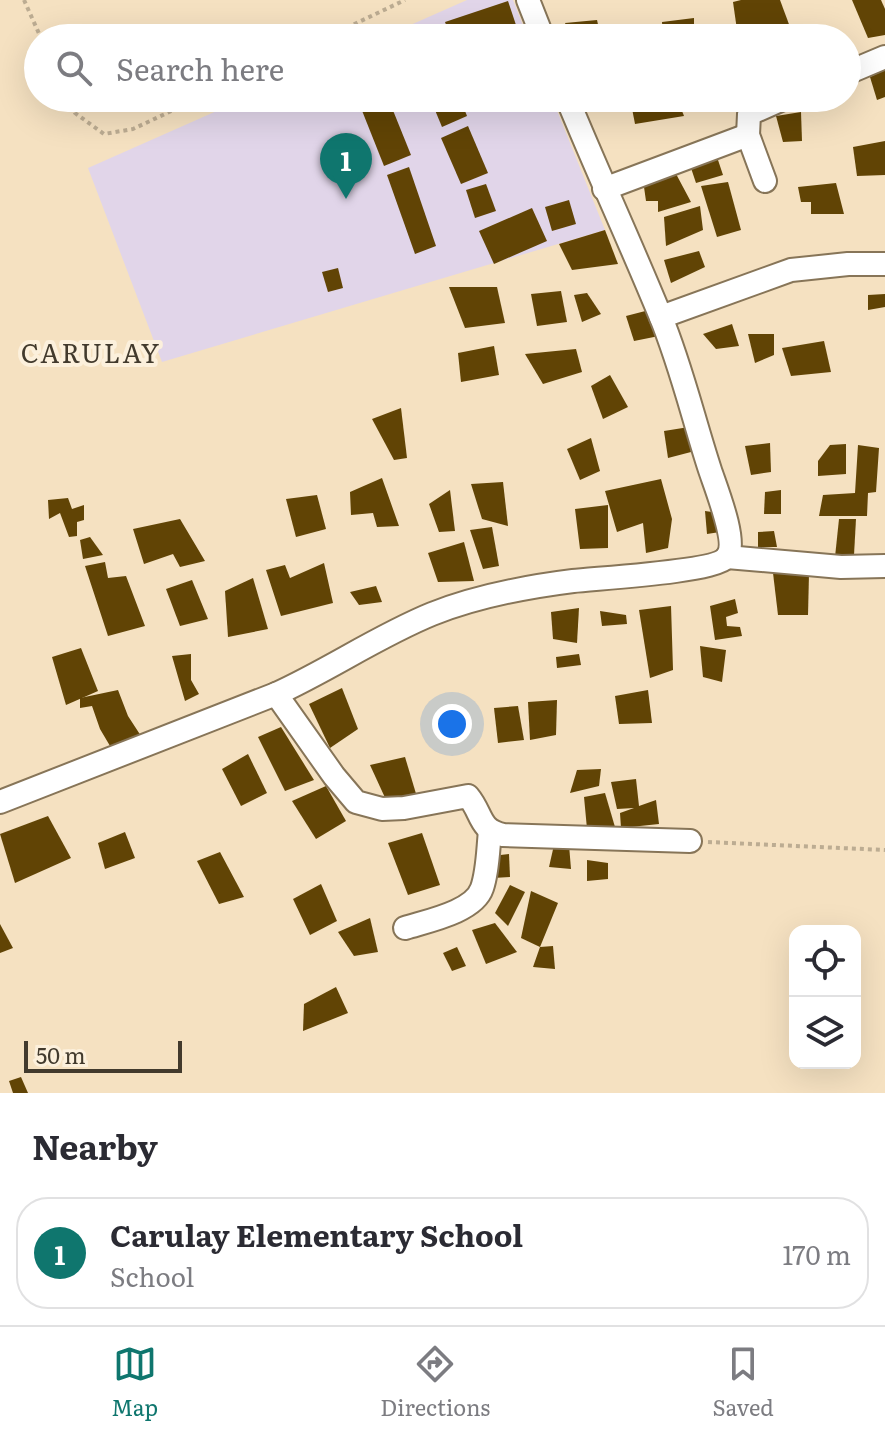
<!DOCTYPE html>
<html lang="en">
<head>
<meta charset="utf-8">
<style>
	:root { --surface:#fff; --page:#f2f2f3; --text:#2b2b33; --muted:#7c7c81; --line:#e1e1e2; --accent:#0f766e }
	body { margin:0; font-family:Literata,serif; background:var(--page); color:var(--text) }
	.controls { position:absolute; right:24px; bottom:24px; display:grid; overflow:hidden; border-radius:16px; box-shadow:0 8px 32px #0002 }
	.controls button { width:72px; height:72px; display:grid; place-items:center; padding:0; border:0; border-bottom:2px solid var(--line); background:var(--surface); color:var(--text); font:40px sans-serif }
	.scale { position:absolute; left:24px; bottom:20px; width:158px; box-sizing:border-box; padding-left:8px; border:4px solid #423a2d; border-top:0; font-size:22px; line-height:28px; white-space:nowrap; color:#423a2d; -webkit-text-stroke:6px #fcf0dc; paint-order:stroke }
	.you { position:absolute; left:452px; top:724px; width:28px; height:28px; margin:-20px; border:6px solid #fff; border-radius:50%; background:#1a73e8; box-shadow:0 0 0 12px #1a73e833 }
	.badge { display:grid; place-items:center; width:52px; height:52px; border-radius:50%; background:var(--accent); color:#fff; font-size:26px; font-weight:700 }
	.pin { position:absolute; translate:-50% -66px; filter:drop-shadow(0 2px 4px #0008) }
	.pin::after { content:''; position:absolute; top:42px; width:28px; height:24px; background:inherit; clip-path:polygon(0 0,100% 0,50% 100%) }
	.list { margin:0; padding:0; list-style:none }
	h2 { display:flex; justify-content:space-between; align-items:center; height:104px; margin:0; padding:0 32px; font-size:34px }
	h2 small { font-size:26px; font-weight:400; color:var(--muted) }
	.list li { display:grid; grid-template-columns:52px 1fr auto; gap:24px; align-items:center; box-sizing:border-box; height:112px; margin:0 16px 16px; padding:0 16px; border:2px solid var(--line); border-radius:32px }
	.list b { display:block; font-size:30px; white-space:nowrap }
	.list p { margin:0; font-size:26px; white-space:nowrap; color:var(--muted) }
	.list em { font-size:26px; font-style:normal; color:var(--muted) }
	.icon { flex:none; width:44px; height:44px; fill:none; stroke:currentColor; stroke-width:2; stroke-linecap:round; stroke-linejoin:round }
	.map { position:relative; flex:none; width:885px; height:1093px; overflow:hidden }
	.search { position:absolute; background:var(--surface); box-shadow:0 8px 32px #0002; left:24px; right:24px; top:24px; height:88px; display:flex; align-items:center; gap:20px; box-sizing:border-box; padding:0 28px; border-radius:44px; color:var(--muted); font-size:30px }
	.sheet { height:232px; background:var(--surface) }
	nav { display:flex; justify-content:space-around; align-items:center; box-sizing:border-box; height:112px; border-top:2px solid var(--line); background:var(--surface); font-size:22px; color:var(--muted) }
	nav a { display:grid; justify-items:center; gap:4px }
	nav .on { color:var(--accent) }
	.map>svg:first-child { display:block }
	.education { fill:#e1d5e9 }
	.building { fill:#614405 }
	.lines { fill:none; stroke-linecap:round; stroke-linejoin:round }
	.minor-casing { stroke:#877558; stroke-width:26 }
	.path { stroke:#bcac92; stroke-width:4; stroke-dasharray:4 4; stroke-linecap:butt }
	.minor { stroke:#fff; stroke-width:22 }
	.labels { text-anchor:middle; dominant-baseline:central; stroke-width:8; stroke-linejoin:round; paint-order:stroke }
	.quarter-label { font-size:26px; letter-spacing:2px; fill:#423a2d; stroke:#fcf0dc }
</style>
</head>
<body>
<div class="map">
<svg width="885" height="1093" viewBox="0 0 885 1093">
	<rect width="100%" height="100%" fill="#f5e1c1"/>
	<g class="education">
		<polygon points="467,0 513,0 528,38 381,38"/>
		<polygon points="246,98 552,98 605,230 162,362 88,168"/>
	</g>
	<g class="building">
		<polygon points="741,0 780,0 790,27 738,37 733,2"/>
		<polygon points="852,0 881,0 885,9 885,35 868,38"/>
		<polygon points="508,1 520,37 451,38 445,22"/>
		<polygon points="694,18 694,38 663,38 662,22"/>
		<polygon points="597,20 601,38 572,38 565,23"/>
		<polygon points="885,70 885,97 877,100 870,77"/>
		<polygon points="357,98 388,98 411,155 384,166"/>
		<polygon points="430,98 460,98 467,116 442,127"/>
		<polygon points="630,98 677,98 684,116 635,124"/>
		<polygon points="801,112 802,141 783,142 776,116"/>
		<polygon points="468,126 488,173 461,184 441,138"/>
		<polygon points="885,141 885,175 857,176 853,147"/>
		<polygon points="717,157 723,175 696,183 690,165"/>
		<polygon points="409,167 436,246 415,254 387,175"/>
		<polygon points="675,172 691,202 658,212 658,201 646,201 643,180"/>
		<polygon points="728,182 741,230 717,237 701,186"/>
		<polygon points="836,183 844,214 811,214 811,202 801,202 798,187"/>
		<polygon points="486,184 496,211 475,218 466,190"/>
		<polygon points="569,200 576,224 552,231 545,207"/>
		<polygon points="700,206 703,230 666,246 664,217"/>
		<polygon points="532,208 547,241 494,264 479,231"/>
		<polygon points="605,230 618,264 572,270 559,244"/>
		<polygon points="699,251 705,267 671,283 664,260"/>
		<polygon points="338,268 343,288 328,292 322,272"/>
		<polygon points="449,287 497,287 505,323 465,328"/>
		<polygon points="561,291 567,322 537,326 531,294"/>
		<polygon points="587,293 601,314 582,322 574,295"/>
		<polygon points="885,294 885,307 868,310 868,295"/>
		<polygon points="657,308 659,336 634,341 626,316"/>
		<polygon points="732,324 739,346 716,349 703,334"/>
		<polygon points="748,334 774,334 774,355 755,363"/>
		<polygon points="824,341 831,372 791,376 782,348"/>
		<polygon points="494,346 499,375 461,382 458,353"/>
		<polygon points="576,349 582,372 543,384 525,354"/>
		<polygon points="610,375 628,407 603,419 591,386"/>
		<polygon points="401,408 407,458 394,460 372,419"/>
		<polygon points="689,427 691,452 668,458 664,431"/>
		<polygon points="591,438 600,471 580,480 567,449"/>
		<polygon points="770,443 771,472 751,475 745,446"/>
		<polygon points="846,444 846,474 818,476 818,461 830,445"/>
		<polygon points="858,445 879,448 876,492 868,493 867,516 819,516 823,495 855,493"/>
		<polygon points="382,478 399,526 377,527 373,513 351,515 350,492"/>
		<polygon points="661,479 672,519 668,548 646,553 643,523 617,532 605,491"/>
		<polygon points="503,482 508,526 482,519 471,484"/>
		<polygon points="450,490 455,531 439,532 429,504"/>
		<polygon points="781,490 781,514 764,514 765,492"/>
		<polygon points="317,495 326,529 296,537 286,499"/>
		<polygon points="68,498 72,509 84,505 84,520 77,522 77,536 69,537 60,513 49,519 48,500"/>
		<polygon points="608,505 608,548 580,549 575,509"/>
		<polygon points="705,511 719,513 720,532 707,534"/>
		<polygon points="180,519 205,561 180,567 173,554 144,564 133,529"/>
		<polygon points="839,519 856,519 854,555 835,557"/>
		<polygon points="492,527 499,566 483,569 470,530"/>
		<polygon points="774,531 777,547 758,547 758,532"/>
		<polygon points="90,537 103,555 83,559 80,540"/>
		<polygon points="464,542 474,581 438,582 428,553"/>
		<polygon points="105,562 108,578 126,576 145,626 108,636 85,566"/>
		<polygon points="324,563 333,603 281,616 266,570 285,565 290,578"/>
		<polygon points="773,573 809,574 808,615 778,615"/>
		<polygon points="253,578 268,629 228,637 225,591"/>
		<polygon points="192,580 208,619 180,626 166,589"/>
		<polygon points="376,586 382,602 359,605 350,592"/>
		<polygon points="735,599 738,613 726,617 727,626 740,627 742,636 715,640 710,606"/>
		<polygon points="671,606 673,670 650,678 639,610"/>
		<polygon points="579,608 577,643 553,639 551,612"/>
		<polygon points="600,611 626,615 627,624 602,626"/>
		<polygon points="700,646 726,650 722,682 703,677"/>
		<polygon points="81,648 98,691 66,705 52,657"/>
		<polygon points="191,654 191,680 199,694 185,701 172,656"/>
		<polygon points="579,654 581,665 557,668 556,657"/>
		<polygon points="342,688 358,729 330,748 309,704"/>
		<polygon points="118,690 128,716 141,736 113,751 100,729 92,706 80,708 80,698"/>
		<polygon points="648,690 652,723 619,724 615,696"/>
		<polygon points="557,700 556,735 530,740 528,702"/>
		<polygon points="518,706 524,740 498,743 494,708"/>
		<polygon points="281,727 314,780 285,791 258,737"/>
		<polygon points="248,754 267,793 241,806 222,769"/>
		<polygon points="405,757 417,797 387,802 370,765"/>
		<polygon points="601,769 599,786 570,793 577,770"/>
		<polygon points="636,779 639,806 656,800 659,824 621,828 620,813 634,808 617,809 611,782"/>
		<polygon points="326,786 346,821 316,839 292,801"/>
		<polygon points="605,793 615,827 587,829 584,797"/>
		<polygon points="48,816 71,858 15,883 0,834"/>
		<polygon points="125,832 135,858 105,869 98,843"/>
		<polygon points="422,833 440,885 408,895 388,843"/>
		<polygon points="554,845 569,845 571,869 549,867"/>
		<polygon points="220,852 244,897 219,904 197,861"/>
		<polygon points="509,854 510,877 493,878 492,856"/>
		<polygon points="587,860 608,863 608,879 587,881"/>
		<polygon points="321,884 337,921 310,935 293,899"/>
		<polygon points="510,885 525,892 508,926 495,913"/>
		<polygon points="531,891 558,903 540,947 521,938"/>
		<polygon points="370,918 378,952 354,956 338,932"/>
		<polygon points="495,923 517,952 486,964 472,930"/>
		<polygon points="0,924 13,948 0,953"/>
		<polygon points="553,946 555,969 533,967 540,947"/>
		<polygon points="457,947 466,966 452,971 443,953"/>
		<polygon points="336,987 348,1013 303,1031 304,1004"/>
		<polygon points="21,1077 28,1093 13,1093 9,1081"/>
	</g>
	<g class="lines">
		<g class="minor-casing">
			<g id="minor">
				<polyline points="528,0 543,38"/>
				<polyline points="847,73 885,57"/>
				<polyline points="765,181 748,135 749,114 785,98"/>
				<polyline points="604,189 748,135"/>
				<polyline points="661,317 791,270 848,264 885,264"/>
				<polyline points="727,557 841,567 885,566"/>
				<path d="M276 694 334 776 356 802 382 809 404 808 468 796C483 814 478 829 503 835L690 841"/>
				<path d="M0 802 276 694C329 670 378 636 432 614 477 596 525 587 573 581 598 578 715 572 727 557 738 543 716 488 710 470 693 418 681 365 660 315 630 242 597 171 567 98"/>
				<path d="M405 928C427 921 474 912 482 888 488 871 488 849 490 831"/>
			</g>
		</g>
		<g class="path">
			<polyline points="24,0 41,38"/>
			<polyline points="325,38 405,0"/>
			<polyline points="68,98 75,113 104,134 133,129 199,98"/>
			<polyline points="708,842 885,850"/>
		</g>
		<use href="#minor" class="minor"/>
	</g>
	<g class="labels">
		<g class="quarter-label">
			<text x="91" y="351">CARULAY</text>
		</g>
	</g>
</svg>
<div class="controls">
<button><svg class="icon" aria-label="locate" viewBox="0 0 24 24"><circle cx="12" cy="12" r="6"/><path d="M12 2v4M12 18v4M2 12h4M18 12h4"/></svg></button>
<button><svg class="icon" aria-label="layers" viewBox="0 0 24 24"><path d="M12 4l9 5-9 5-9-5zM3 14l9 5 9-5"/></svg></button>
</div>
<div class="scale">50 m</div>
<div class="you"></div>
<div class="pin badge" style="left:346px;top:199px">1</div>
<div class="search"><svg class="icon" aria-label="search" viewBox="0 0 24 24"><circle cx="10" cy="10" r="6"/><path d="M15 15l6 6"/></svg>Search here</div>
</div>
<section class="sheet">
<h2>Nearby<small></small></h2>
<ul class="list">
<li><span class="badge">1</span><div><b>Carulay Elementary School</b><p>School</p></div><em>170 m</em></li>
</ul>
</section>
<nav>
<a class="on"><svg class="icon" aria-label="map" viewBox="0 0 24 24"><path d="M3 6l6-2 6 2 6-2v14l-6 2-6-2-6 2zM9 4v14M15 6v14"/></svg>Map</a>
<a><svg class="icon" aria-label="directions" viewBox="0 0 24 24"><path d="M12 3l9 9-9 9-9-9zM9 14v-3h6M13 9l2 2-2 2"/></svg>Directions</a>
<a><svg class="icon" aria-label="saved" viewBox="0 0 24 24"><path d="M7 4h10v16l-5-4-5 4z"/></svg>Saved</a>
</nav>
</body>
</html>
